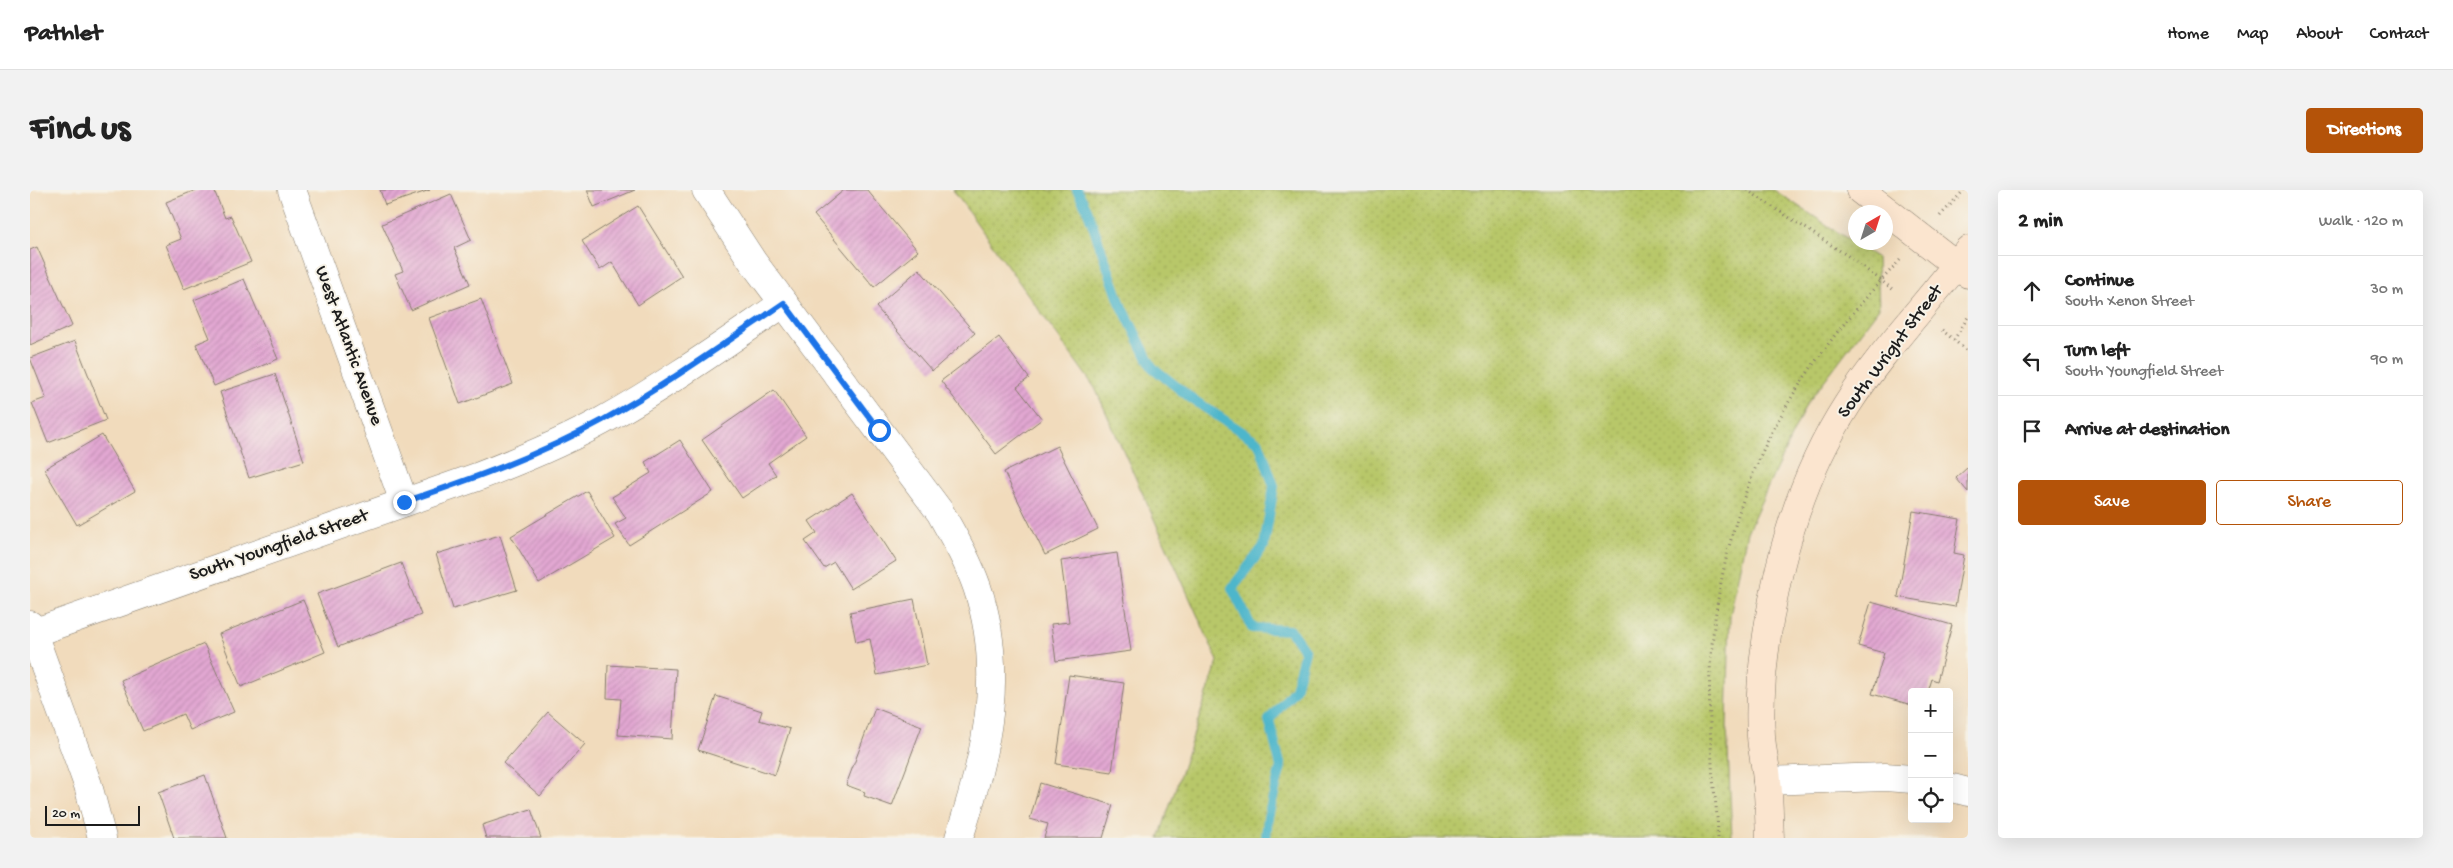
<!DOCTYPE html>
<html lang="en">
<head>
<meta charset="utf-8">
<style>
	:root { --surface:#fff; --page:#f2f2f2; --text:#222; --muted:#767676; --line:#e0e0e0; --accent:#b45309 }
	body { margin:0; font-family:"Gochi Hand",sans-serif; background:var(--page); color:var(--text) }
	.controls { position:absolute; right:15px; bottom:15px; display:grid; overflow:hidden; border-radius:5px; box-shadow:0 5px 20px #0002 }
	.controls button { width:45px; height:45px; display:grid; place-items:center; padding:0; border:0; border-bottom:1px solid var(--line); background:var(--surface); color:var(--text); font:25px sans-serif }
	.compass { position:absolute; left:1818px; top:15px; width:45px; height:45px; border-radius:50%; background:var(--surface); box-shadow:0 5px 20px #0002; rotate:39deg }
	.scale { position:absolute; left:15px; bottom:12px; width:95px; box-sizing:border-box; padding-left:5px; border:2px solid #1c1c1c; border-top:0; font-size:14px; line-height:18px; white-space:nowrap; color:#1c1c1c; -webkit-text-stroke:4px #f7f3e8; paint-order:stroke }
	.stop { position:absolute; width:15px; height:15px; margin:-11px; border:4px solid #1a73e8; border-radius:50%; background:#fff }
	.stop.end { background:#1a73e8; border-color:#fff; box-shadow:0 1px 5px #0008 }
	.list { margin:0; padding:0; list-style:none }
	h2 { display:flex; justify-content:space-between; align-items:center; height:65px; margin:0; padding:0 20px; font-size:21px }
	h2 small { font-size:16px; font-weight:400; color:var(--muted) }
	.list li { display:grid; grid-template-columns:32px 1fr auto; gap:15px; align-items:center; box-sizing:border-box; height:70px; padding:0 20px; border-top:1px solid var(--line) }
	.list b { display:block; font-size:19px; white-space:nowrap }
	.list p { margin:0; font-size:16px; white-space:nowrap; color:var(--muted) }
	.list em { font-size:16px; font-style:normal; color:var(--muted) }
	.actions { display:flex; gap:10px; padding:15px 20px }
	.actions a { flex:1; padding:11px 0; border:1px solid var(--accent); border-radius:5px; text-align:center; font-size:18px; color:var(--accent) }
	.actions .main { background:var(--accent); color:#fff }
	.icon { flex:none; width:28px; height:28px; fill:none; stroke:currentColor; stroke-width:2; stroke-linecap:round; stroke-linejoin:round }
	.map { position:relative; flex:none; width:1938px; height:648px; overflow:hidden; border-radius:5px }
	header { display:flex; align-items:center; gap:30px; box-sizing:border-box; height:70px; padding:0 25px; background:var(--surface); border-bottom:1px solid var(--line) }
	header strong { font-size:24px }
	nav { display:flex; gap:28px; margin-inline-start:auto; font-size:18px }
	.intro { display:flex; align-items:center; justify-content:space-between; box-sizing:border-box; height:120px; padding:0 30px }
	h1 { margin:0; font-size:35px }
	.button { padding:12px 22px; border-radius:5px; background:var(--accent); color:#fff; font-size:18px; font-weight:700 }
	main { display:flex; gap:30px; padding:0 30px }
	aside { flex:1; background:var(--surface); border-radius:5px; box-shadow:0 5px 20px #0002 }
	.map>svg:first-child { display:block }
	.park { fill:url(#park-dots); stroke:#6a7242 }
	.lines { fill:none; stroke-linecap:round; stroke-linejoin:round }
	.stream { stroke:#4db6cb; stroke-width:10 }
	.building { fill:url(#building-hatch) }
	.street-casing { stroke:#867c6c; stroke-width:29 }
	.secondary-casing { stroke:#867c6c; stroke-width:29 }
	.path { stroke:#867c6c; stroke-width:3; stroke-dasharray:1 4; stroke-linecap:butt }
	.street { stroke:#fff; stroke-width:28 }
	.secondary { stroke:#fbe5cf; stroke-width:28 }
	.route { stroke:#1a73e8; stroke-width:6 }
	.labels { text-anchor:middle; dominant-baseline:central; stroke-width:4; stroke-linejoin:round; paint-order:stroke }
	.street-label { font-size:19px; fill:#1c1c1c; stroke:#f7f3e8 }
</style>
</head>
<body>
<header>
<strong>Pathlet</strong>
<nav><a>Home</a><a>Map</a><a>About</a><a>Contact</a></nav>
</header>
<div class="intro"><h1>Find us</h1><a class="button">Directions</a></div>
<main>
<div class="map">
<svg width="1938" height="648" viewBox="0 0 1938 648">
	<defs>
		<pattern id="park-dots" width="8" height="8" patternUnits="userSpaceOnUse" patternTransform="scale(1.25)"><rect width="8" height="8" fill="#b8c769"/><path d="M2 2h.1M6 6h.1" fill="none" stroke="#9eaa5a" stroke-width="1.8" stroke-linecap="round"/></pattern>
		<pattern id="building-hatch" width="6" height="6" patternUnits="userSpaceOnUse" patternTransform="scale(1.25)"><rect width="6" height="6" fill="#e2a7d2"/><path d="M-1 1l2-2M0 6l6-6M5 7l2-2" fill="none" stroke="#c18fb4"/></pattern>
	</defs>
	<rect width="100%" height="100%" fill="#f7f3e8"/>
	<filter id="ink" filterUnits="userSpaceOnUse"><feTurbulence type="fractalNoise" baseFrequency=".02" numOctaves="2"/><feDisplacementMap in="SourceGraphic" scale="10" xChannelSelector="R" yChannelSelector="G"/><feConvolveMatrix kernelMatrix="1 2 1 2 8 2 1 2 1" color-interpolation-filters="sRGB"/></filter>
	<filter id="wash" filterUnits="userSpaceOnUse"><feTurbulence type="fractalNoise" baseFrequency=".0096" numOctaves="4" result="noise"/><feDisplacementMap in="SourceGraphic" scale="20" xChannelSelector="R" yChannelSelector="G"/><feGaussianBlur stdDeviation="1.12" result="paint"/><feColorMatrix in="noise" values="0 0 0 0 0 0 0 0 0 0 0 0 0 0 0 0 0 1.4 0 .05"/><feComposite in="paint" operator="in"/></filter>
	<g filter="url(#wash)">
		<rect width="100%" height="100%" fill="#f1dbbc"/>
		<polygon class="park" points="923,0 1744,0 1847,68 1849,118 1776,215 1717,342 1700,426 1697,536 1702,648 1129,648 1188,471 1065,198"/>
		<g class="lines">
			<polyline class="stream" points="1047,0 1057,19 1090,112 1122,177 1162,209 1229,253 1244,296 1234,356 1202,398 1222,438 1260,440 1275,461 1265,499 1239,530 1251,577 1238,627 1236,648"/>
		</g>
		<g id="blocks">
			<g class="building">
				<polygon points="166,0 184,0 195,28 201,26 221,72 154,99 136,55 151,49 136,12"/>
				<polygon points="350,0 400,0 355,15"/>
				<polygon points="557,0 605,0 564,17"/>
				<polygon points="814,0 837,0 888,61 844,97 784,25"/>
				<polygon points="421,4 441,50 424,58 440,94 381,120 365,84 373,81 352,34"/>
				<polygon points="608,16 652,86 608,115 582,72 570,80 552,51"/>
				<polygon points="7,57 42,136 0,155 0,60"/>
				<polygon points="889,79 945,143 902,181 846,117"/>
				<polygon points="214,89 248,169 184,196 166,154 180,148 164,110"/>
				<polygon points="451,109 483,194 430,214 399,128"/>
				<polygon points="969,147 999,188 987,197 1012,229 966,264 911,191"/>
				<polygon points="45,151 76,230 18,253 2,213 16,208 0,168"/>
				<polygon points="245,184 274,271 219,288 190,202"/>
				<polygon points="744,200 776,246 738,273 746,285 712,308 672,250"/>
				<polygon points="72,245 105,301 47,335 14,279"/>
				<polygon points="650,250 683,302 599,355 585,334 596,328 582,307 621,283 615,272"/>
				<polygon points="1027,256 1068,339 1015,365 974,282"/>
				<polygon points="1938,277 1938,302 1926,288"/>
				<polygon points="557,301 585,348 509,393 481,346"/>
				<polygon points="822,303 866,371 821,399 804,372 794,378 775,351 787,343 779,331"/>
				<polygon points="1883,321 1930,329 1924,363 1934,365 1925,417 1868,407"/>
				<polygon points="470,345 487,400 423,419 406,364"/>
				<polygon points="1087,363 1101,461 1026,471 1021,434 1039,432 1031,371"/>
				<polygon points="371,373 391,425 308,457 287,404"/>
				<polygon points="884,409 897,475 847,485 840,449 826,452 820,422"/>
				<polygon points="273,410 295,462 211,497 189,444"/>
				<polygon points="1841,412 1922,435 1907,491 1902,489 1898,502 1882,502 1882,515 1842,504 1854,463 1828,456"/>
				<polygon points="174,454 204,522 160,540 153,524 113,541 91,490"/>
				<polygon points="578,475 646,479 642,549 588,545 591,509 577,508"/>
				<polygon points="1039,485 1094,493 1082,582 1026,574"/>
				<polygon points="686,506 732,521 729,530 760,539 745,585 668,560"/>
				<polygon points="845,518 892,536 862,616 834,606 835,602 816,595"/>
				<polygon points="518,522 555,554 510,606 473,573"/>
				<polygon points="175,585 197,648 144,648 128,602"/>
				<polygon points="1010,593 1083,615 1073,648 1014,648 1018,634 1000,629"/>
				<polygon points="501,619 511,648 456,648 452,635"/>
			</g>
		</g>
	</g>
	<g filter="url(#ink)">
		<use href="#blocks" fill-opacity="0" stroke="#867c6c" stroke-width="1"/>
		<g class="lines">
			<g class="street-casing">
				<g id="street">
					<polyline points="262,0 374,312"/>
					<path d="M676 0 723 72 910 322C924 347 938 371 947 397 976 483 956 565 929 648"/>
					<polyline points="0,435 58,595 72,648"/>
					<path d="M0 444 447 287C490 270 532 253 572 231 635 196 694 154 754 113"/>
					<polyline points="1737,591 1855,587 1882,589"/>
					<polyline points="1919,597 1938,602"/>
				</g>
			</g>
			<g class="secondary-casing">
				<g id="secondary">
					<polyline points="1830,0 1938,84"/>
					<path d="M1740 648C1739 629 1739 610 1737 591 1736 576 1732 562 1731 546 1729 513 1732 478 1737 445 1749 363 1772 285 1817 215 1852 160 1899 112 1938 60"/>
				</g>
			</g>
			<g class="path">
				<polyline points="1717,0 1818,66 1865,101"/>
				<polyline points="1910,26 1934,0"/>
				<polyline points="1912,140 1938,162"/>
				<polyline points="1924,150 1938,127"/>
				<path d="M1688 648C1688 623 1683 598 1682 573 1680 538 1678 501 1681 467 1687 384 1711 294 1753 222 1784 167 1828 115 1871 69"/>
			</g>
			<use href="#street" class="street"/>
			<use href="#secondary" class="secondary"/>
		</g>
	</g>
	<g class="lines" filter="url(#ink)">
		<path class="route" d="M374 312C442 289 510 265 573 230 636 195 695 153 754 113L849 240"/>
	</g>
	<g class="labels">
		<g class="street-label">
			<text transform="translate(318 156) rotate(70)">West Atlantic Avenue</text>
			<text transform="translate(1861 162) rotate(-53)">South Wright Street</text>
			<text transform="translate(249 356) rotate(-19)">South Youngfield Street</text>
		</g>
	</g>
</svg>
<div class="controls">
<button>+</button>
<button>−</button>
<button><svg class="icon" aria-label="locate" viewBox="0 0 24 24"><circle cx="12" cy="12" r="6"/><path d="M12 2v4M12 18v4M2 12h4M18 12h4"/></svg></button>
</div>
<svg class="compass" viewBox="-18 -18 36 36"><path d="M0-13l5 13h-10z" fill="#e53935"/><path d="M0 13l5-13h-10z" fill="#767676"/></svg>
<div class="scale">20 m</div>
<div class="stop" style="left:849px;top:240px"></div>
<div class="stop end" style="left:374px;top:312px"></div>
</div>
<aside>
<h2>2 min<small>Walk · 120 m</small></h2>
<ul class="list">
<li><svg class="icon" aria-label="ahead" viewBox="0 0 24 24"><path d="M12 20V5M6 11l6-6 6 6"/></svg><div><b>Continue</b><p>South Xenon Street</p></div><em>30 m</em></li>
<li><svg class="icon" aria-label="left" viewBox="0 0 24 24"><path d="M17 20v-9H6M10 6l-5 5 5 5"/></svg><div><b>Turn left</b><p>South Youngfield Street</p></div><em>90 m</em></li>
<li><svg class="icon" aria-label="arrive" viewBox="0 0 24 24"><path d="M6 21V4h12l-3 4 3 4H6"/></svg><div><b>Arrive at destination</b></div></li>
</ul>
<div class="actions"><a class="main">Save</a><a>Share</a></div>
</aside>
</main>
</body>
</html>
